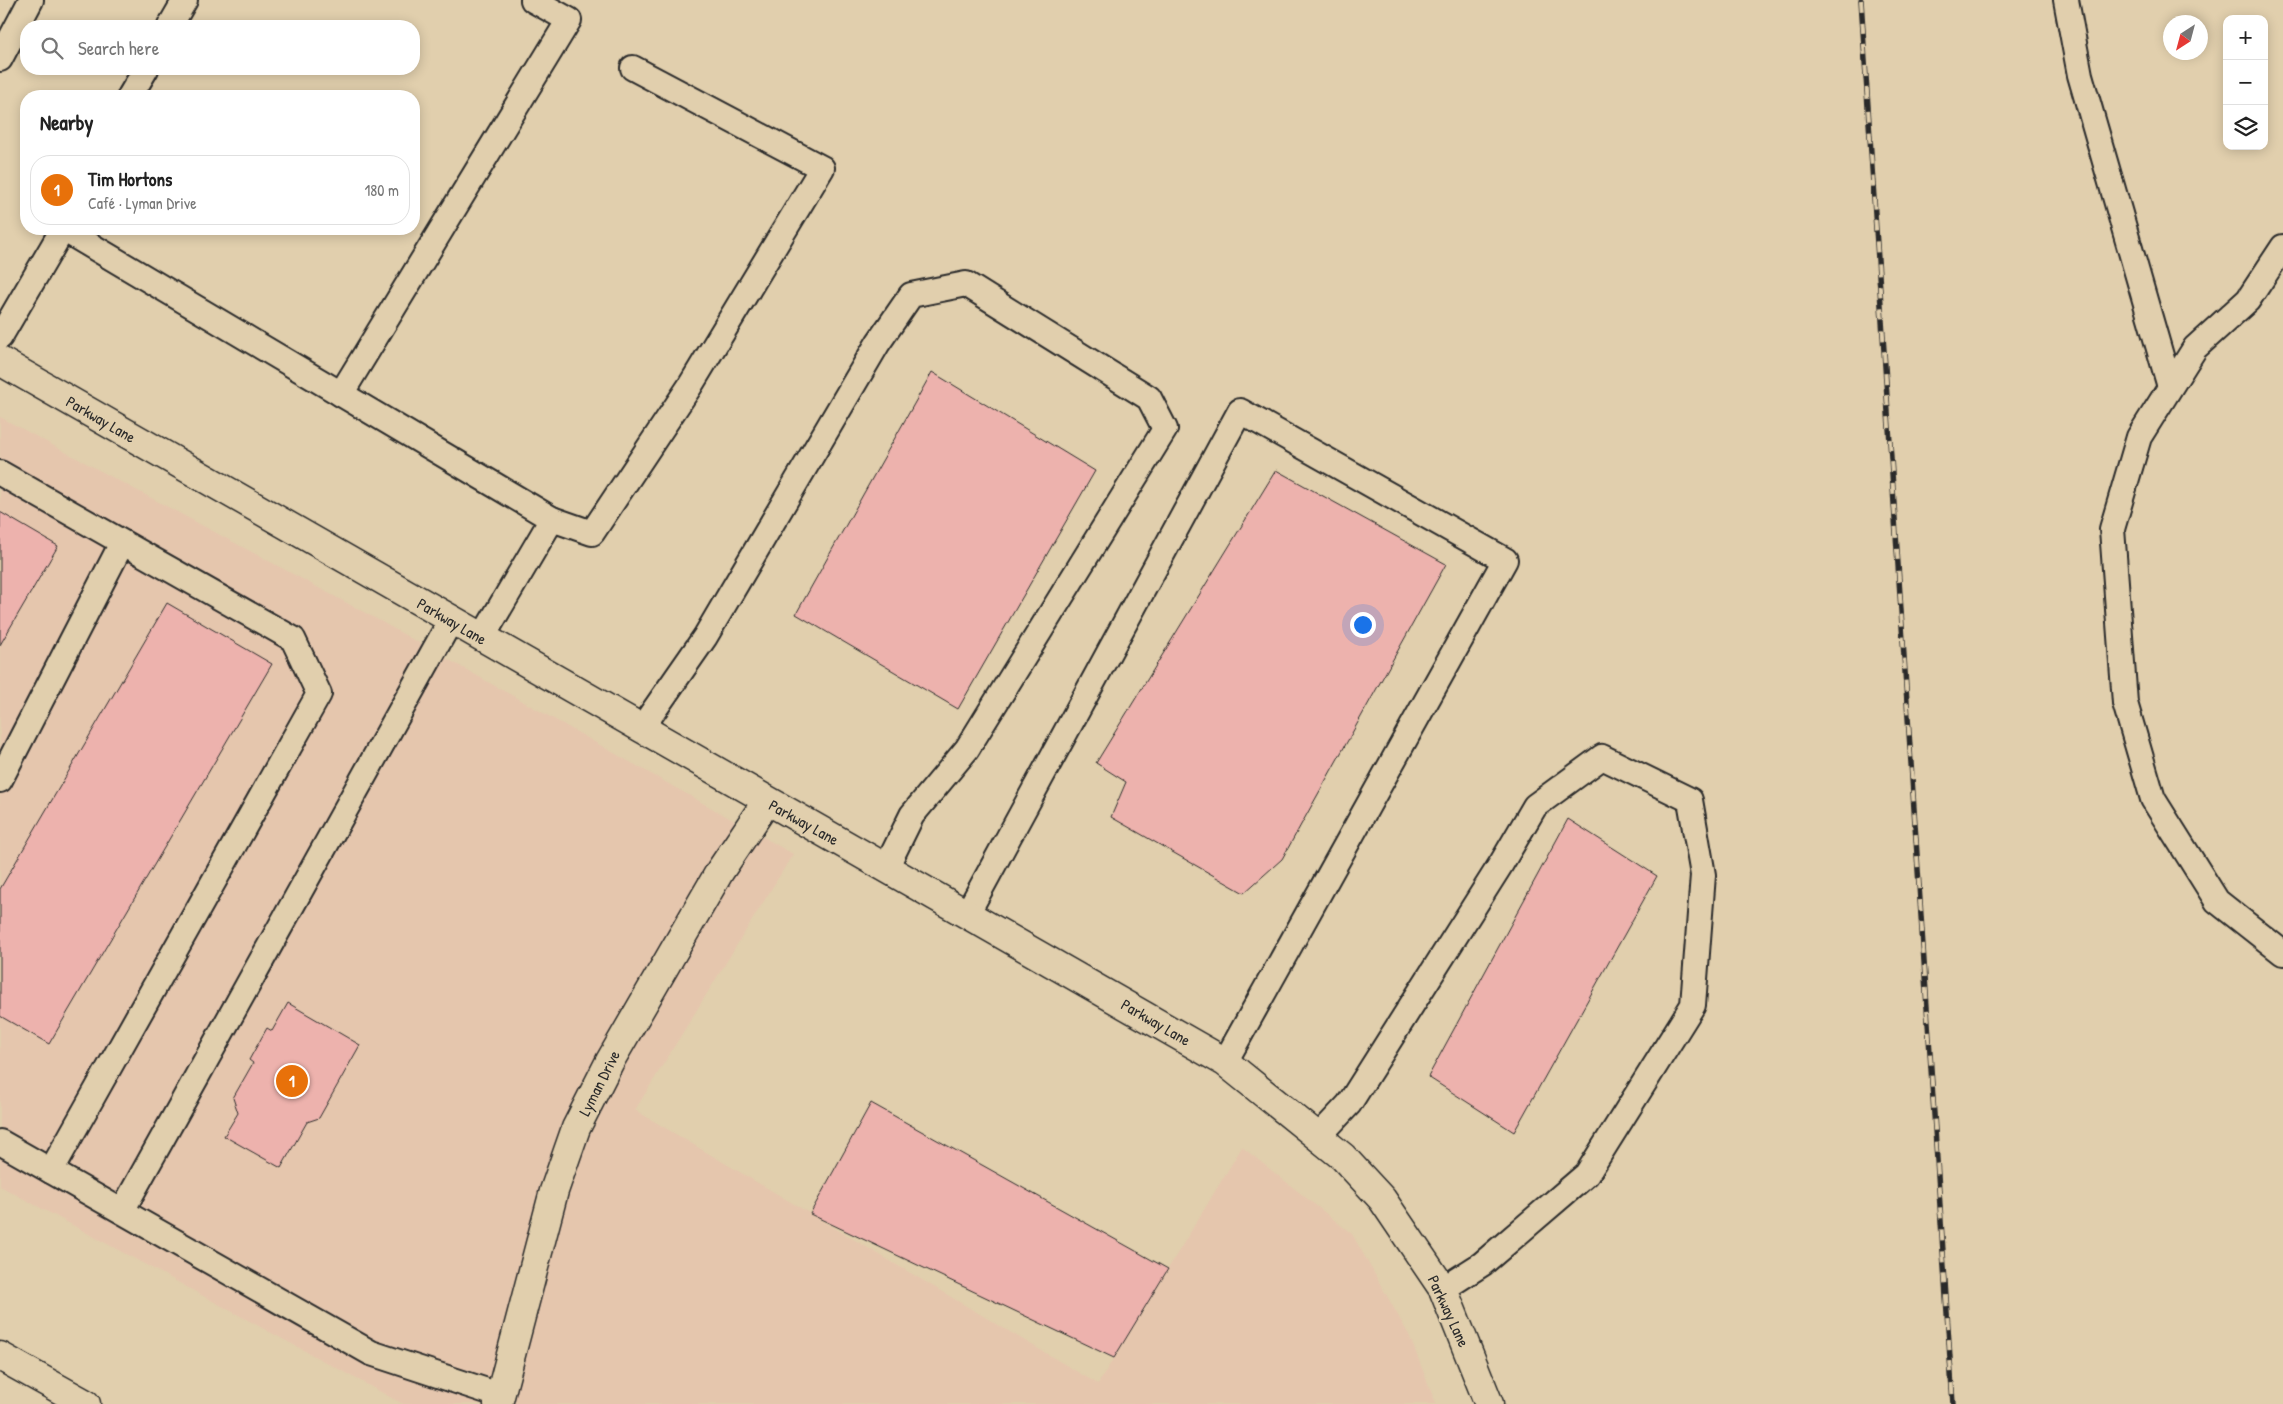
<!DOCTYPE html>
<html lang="en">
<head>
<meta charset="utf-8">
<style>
	:root { --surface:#fff; --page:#f6f6f6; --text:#222; --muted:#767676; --line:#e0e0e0; --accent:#d1495b }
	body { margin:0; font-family:"Patrick Hand",sans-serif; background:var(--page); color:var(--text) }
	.controls { position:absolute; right:15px; top:15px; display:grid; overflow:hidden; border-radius:10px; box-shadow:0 2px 12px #0003 }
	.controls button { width:45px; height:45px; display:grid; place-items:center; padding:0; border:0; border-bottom:1px solid var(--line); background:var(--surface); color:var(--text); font:25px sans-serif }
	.compass { position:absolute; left:2163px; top:15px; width:45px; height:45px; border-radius:50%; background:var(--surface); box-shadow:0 2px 12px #0003; rotate:216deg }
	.you { position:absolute; left:1362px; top:624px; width:18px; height:18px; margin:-12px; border:4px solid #fff; border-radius:50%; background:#1a73e8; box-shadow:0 0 0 8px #1a73e833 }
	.badge { display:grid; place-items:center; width:32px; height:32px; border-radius:50%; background:var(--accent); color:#fff; font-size:16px; font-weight:700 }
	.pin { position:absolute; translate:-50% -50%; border:2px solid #fff; box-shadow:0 1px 5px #0006 }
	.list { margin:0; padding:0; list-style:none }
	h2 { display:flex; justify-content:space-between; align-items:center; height:65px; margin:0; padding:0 20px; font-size:21px }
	h2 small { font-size:16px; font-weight:400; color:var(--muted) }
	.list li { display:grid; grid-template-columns:32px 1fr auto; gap:15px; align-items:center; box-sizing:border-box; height:70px; margin:0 10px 10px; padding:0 10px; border:1px solid var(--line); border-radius:20px }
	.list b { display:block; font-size:19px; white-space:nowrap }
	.list p { margin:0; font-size:16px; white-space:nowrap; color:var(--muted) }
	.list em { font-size:16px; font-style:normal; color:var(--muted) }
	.icon { flex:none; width:28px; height:28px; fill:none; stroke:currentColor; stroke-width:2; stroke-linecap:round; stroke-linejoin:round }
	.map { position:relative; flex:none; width:2283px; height:1404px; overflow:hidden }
	.search { position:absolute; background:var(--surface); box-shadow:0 2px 12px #0003; left:20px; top:20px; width:400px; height:55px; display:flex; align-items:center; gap:12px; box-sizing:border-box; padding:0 18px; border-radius:20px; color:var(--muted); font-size:19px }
	.panel { position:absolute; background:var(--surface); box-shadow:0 2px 12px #0003; left:20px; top:90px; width:400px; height:145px; border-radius:20px }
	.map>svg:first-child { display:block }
	.built { fill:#e5c6ad }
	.building { fill:#edb2ad; stroke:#2b2b2b }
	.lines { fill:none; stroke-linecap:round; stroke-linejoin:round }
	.lane-casing { stroke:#2b2b2b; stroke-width:28 }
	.street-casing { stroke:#2b2b2b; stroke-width:31 }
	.primary-casing { stroke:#2b2b2b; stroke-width:31 }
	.lane { stroke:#e1cfad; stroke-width:24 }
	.street { stroke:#e1cfad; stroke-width:28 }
	.primary { stroke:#e1cfad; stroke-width:28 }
	.rail-casing { stroke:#2b2b2b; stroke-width:5.5 }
	.rail { stroke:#e1cfad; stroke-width:4; stroke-dasharray:11; stroke-linecap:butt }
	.labels { text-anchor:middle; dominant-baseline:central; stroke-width:5; stroke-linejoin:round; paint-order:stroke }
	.street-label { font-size:16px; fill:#2b2b2b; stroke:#e1cfad }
</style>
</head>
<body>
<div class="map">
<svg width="2283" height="1404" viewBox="0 0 2283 1404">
	<rect width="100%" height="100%" fill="#e1cfad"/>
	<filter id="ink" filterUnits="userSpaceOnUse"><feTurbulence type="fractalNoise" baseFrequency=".02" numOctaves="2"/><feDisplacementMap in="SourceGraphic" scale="10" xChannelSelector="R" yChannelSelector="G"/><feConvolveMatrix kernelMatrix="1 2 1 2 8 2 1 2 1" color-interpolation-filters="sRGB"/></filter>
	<g filter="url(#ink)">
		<polygon class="built" points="0,417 373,617 793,854 635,1110 1098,1384 1242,1147 1352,1234 1409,1335 1436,1404 403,1404 0,1186"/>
		<g class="building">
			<polygon points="932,372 1095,471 958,709 796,614"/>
			<polygon points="1276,470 1446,564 1282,859 1244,893 1111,817 1126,782 1096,763"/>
			<polygon points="0,512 58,546 0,645"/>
			<polygon points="167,603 272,664 49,1044 0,1016 0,889"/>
			<polygon points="1568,819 1657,876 1514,1132 1428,1077"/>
			<polygon points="288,1003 360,1045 319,1118 307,1122 281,1168 224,1136 238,1113 233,1098 253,1063 249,1060 267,1028 272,1031"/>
			<polygon points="871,1103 1168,1269 1114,1358 810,1214"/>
		</g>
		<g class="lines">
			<g class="lane-casing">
				<g id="lane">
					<polyline points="2066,0 2080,75 2170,387"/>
					<polyline points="170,26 185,0"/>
					<polyline points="0,59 31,0"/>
					<polyline points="130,96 146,69"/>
					<polyline points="2283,247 2248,300 2195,348 2139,437 2112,529 2125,703 2153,799 2217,901 2283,953"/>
					<polyline points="0,337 63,229 552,519"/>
					<polyline points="341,394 569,20 533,0"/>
					<polyline points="0,473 293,639 319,694 51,1171"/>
					<polyline points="482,638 552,519 592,533 690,386 822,168 633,68"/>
					<polyline points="641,729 705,637 878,343 911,295 966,284 1149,398 1165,429 967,749 912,815 886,868"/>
					<polyline points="0,780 122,543"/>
					<polyline points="967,914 1240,411 1505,560 1225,1062"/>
					<polyline points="1318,1137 1349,1104 1501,864 1535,806 1602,757 1690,800 1703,875 1693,1005 1587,1174 1482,1264 1443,1289"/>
					<polyline points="0,1142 371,1353 499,1395"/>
					<polyline points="122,1211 451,620"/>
				</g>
			</g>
			<g class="street-casing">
				<g id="street">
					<polyline points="0,361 1225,1062 1343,1157 1382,1199 1443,1289 1489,1404"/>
					<polyline points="498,1404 554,1191 576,1128 610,1061 720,871 767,801"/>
				</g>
			</g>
			<g class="primary-casing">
				<polyline id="primary" points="0,1356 86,1404"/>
			</g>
			<use href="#lane" class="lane"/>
			<use href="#street" class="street"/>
			<use href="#primary" class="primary"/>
			<g class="rail-casing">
				<polyline id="rail" points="1861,0 1953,1404"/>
			</g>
			<use href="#rail" class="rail"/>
		</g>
	</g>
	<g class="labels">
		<g class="street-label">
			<text transform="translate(101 419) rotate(30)">Parkway Lane</text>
			<text transform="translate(452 621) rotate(30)">Parkway Lane</text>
			<text transform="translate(804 822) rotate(29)">Parkway Lane</text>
			<text transform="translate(1156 1022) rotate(30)">Parkway Lane</text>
			<text transform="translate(599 1083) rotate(-63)">Lyman Drive</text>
			<text transform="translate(1449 1311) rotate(65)">Parkway Lane</text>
		</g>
	</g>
</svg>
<div class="controls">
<button>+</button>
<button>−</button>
<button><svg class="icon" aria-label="layers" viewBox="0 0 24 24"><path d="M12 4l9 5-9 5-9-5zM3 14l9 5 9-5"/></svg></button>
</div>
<svg class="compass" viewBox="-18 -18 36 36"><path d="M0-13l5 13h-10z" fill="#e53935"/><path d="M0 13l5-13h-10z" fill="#767676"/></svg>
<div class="you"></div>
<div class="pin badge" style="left:292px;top:1081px;background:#e8710a">1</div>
<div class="search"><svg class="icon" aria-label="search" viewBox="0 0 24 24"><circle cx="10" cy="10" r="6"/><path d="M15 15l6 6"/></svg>Search here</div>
<section class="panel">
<h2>Nearby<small></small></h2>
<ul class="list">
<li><span class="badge" style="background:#e8710a">1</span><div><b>Tim Hortons</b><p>Café · Lyman Drive</p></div><em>180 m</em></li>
</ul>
</section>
</div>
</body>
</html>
